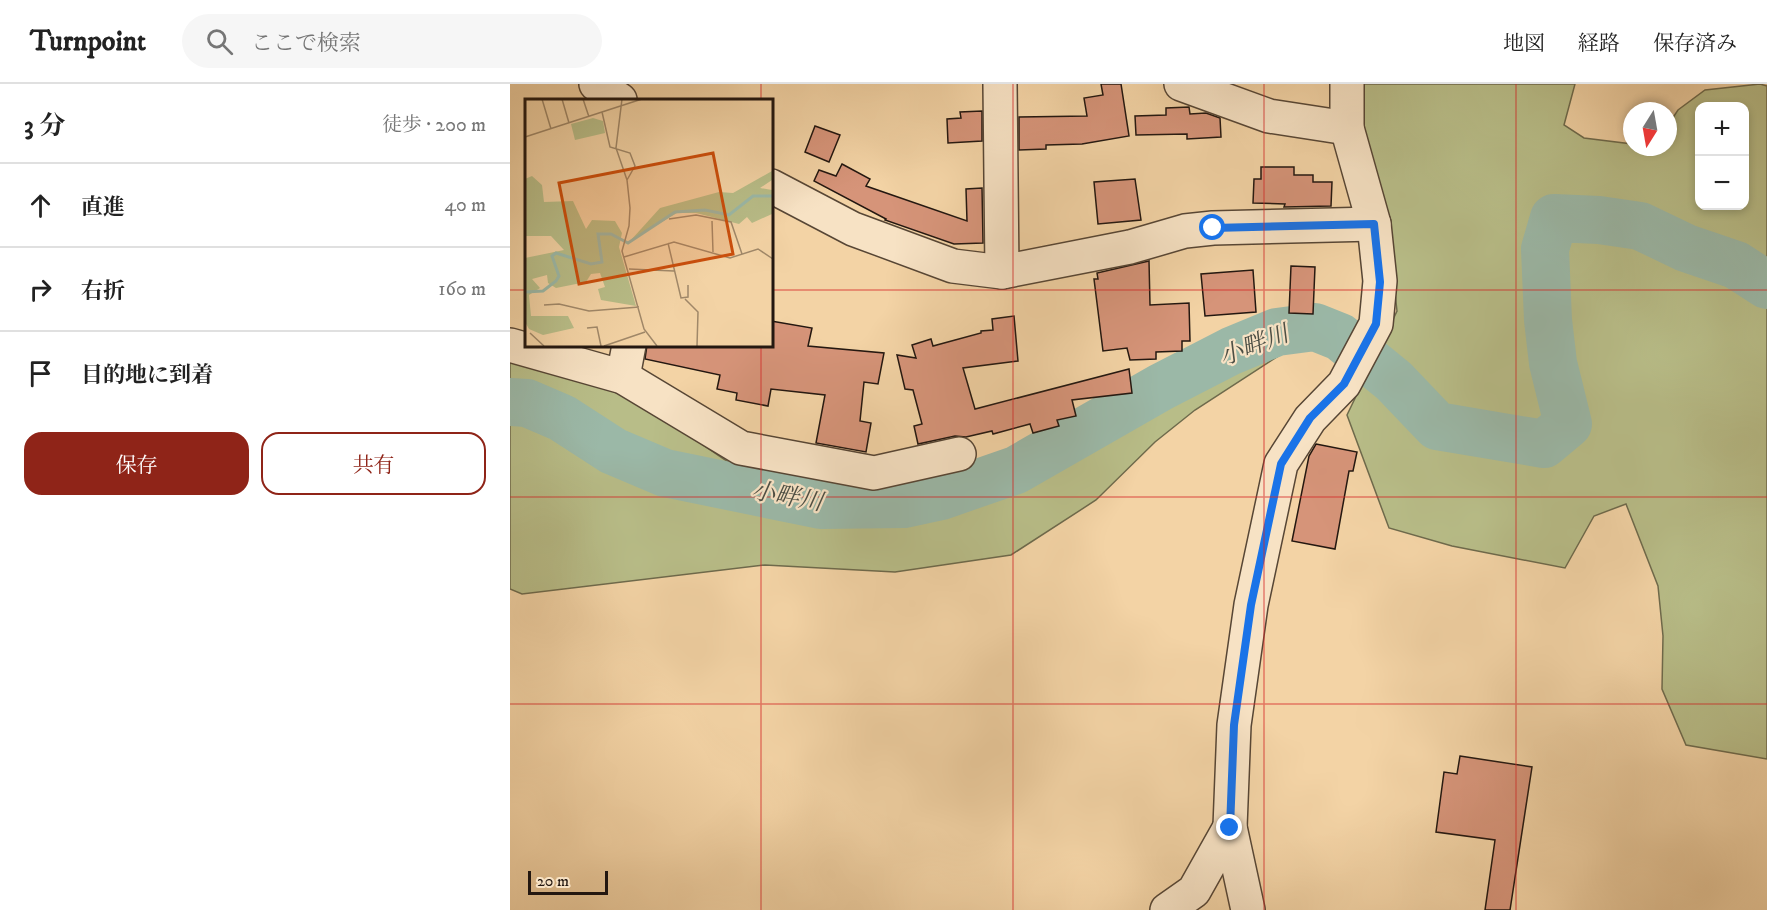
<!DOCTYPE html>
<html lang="ja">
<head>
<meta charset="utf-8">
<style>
	:root { --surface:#fff; --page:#f6f6f6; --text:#222; --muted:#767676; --line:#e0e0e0; --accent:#8f2418 }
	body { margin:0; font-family:"IM FELL DW Pica","Noto Serif JP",serif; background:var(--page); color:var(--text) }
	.controls { position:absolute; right:18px; top:18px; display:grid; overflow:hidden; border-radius:12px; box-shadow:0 3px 9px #0003 }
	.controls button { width:54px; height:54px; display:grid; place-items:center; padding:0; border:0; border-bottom:2px solid var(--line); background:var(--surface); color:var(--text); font:30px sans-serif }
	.compass { position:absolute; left:1113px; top:18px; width:54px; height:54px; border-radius:50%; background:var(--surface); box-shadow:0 3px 9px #0003; rotate:191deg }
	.scale { position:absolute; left:18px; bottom:15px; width:80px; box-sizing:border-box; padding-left:6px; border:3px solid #231710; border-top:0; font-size:16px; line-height:21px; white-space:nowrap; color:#231710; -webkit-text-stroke:4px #f7e2c4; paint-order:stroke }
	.stop { position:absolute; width:18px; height:18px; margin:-14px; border:4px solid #1a73e8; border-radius:50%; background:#fff }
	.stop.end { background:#1a73e8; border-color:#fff; box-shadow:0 2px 6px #0008 }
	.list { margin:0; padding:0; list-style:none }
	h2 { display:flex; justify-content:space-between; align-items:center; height:78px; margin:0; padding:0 24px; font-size:26px }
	h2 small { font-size:20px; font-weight:400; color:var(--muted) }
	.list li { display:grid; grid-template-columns:39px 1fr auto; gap:18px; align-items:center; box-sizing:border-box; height:84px; padding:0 24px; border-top:2px solid var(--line) }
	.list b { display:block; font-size:22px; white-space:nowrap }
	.list em { font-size:20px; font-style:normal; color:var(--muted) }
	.actions { display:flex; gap:12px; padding:18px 24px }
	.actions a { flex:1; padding:14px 0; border:2px solid var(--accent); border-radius:18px; text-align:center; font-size:21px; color:var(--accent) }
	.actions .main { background:var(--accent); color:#fff }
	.icon { flex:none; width:33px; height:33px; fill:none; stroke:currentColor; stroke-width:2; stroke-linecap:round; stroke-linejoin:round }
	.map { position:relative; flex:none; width:1257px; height:826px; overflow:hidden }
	header { display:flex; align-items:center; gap:36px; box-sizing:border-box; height:84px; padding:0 30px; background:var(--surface); border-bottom:2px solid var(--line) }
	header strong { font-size:28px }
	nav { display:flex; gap:33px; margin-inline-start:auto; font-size:21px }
	.search { width:420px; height:54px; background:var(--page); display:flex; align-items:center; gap:15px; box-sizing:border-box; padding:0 21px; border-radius:33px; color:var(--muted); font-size:22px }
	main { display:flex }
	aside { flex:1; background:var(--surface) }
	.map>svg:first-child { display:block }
	.green { fill:#b8bd88; stroke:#6e6a4c; stroke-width:1.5; fill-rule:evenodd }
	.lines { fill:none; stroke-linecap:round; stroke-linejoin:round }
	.river { stroke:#9bb8a7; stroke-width:48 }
	.building { fill:#d69479; stroke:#231710; stroke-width:1.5 }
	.minor-casing { stroke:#574635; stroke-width:36 }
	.minor { stroke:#f7e2c4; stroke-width:33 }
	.route { stroke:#1a73e8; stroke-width:8 }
	.grid { fill:none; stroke:#d62828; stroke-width:1.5; stroke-opacity:0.55 }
	.labels { text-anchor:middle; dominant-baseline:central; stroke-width:4.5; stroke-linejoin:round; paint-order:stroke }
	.water-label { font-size:24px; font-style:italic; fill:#4d4f45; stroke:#f7e2c4 }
	.inset-river { fill:none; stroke:#9bb8a7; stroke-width:3 }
	.inset-road { fill:none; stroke:#a08869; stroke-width:1.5 }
	.view { fill:#ca4f0d; fill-opacity:0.15; stroke:#ca4f0d; stroke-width:3 }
	.inset-edge { fill:none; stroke:#231710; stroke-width:3 }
</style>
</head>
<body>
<header>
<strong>Turnpoint</strong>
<div class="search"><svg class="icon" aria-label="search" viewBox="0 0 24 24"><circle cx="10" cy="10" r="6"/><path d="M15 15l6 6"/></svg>ここで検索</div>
<nav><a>地図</a><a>経路</a><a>保存済み</a></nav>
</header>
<main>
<aside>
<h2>3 分<small>徒歩 · 200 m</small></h2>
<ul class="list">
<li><svg class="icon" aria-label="ahead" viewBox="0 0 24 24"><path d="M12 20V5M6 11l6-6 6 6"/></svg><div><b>直進</b></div><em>40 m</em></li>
<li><svg class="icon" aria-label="right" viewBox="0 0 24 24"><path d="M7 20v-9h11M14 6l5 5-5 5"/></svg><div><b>右折</b></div><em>160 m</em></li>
<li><svg class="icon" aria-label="arrive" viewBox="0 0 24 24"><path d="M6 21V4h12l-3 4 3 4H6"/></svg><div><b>目的地に到着</b></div></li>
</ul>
<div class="actions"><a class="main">保存</a><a>共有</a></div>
</aside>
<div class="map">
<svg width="1257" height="826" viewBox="0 0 1257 826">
	<rect width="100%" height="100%" fill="#f3d3a5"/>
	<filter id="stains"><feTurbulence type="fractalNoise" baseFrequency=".00333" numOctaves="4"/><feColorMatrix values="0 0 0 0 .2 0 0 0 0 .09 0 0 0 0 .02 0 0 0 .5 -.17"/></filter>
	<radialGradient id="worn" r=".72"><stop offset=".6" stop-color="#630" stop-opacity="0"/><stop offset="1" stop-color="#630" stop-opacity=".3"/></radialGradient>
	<g class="green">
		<path d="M844 0H1065L1054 41 1074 54 1122 60V63H1158V41L1168 26 1195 6 1250 0 1257 2V675L1176 661 1152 605 1153 552 1148 502 1116 420 1084 432 1055 484 942 462 879 444 837 331 887 227 877 136 844 38ZM1190 22H1234V122H1190Z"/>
		<polygon points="0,261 108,303 224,382 308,394 374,406 476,382 592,349 691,294 776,267 685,326 645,358 586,416 501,471 385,488 255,481 12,510 0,505"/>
	</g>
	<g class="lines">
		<polyline class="river" points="0,318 17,319 52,334 103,367 155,389 311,421 394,420 431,412 506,386 651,303 721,267 767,248 805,243 830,253 884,297 927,342 1034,360 1058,340 1043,279 1038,236 1035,165 1044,134 1089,136 1130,142 1176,164 1226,181 1257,201"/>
	</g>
	<g class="building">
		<polygon points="591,0 611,0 619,52 572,60 536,61 536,65 509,66 509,33 577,32 574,14 593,11"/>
		<polygon points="679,23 680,30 696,29 710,34 711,53 677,55 677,50 626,51 625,32 656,31 656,24"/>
		<polygon points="472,27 472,57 438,59 437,35 451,34 450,28"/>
		<polygon points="305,42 330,51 319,78 295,68"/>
		<polygon points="332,80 360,95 356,102 457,137 456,105 472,104 473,159 444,160 375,136 376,135 304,97 309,86 326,92"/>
		<polygon points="751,83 784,83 784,91 803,91 803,98 822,98 821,122 774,123 775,120 743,119 744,95 751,95"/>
		<polygon points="625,95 631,136 588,140 584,98"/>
		<polygon points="639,177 640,221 679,219 680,257 672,257 672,267 646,268 646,275 620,276 617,264 593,267 584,195 588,195 587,189"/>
		<polygon points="781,182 805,183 803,230 779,229"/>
		<polygon points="743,186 746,228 695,232 691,190"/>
		<polygon points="504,232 508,277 453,284 465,325 619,285 622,309 562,316 566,332 547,336 549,342 523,349 520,340 483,350 482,347 456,353 445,352 408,360 404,342 412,340 403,306 395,305 387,271 406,274 402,261 421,255 423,262 471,249 471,247 483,246 482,235"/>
		<polygon points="261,237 302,244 298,262 374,269 368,300 354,298 350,337 361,339 356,368 306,359 315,311 261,305 258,322 226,316 227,309 207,305 210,291 135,275 137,261 261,261"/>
		<polygon points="806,360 847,368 843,387 839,387 825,465 782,457 799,372"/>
		<polygon points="950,672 1022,683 1000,826 975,826 985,756 926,748 934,688 947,690"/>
	</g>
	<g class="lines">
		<g class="minor-casing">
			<g id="minor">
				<polyline points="86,0 110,16"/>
				<polyline points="490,0 492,188"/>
				<polyline points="671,0 759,32 837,44"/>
				<polyline points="261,102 343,145 443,182 492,188 620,163 675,147 703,144 864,140"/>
				<polyline points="0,261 113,293 231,364 364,389 449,370"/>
				<polyline points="113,293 119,261"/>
				<polyline points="657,826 684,807 720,743"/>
				<polyline points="738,826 720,743 724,641 741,521 771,380 800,335 834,300 866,240 870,197 864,140 837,44 837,0"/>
			</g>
		</g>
		<use href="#minor" class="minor"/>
	</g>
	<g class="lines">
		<polyline class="route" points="703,144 864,140 870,198 866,240 834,300 800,334 771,380 741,521 724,641 720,744"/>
	</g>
	<path class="grid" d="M251 0V16M503 0V826M754 0V826M1006 0V826M0 206H16M261 206H1257M251 261V826M0 413H1257M0 620H1257"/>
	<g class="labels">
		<g class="water-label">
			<text transform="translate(744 262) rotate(-21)">小畔川</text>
			<text transform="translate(277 413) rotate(10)">小畔川</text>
		</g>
	</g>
	<g transform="translate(15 15)">
		<rect width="248" height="248" fill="#f3d3a5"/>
		<path d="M68 19 78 22 80 34 50 41 46 25ZM247 72V81L235 89 247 91V115L227 124 222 118 214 125 171 114H152L106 141 135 109 194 93 208 94ZM7 77 17 86 19 103 48 102 61 130 67 121 90 122 97 134 94 148 111 207 76 201 73 190 80 188 75 174 66 175 61 183 31 189 23 184 22 176 7 180 15 189 4 196 6 217H43L49 229 18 236 4 230 0 223V159L39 151 26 137H0V80Z" fill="#b8bd88"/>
		<path class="inset-river" d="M0 193 18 192 31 182 34 177 27 157 31 154 66 165 77 163 73 135H86L103 144 150 113 180 111 204 116 228 97H248"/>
		<path class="inset-road" d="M17 0 26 30M37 0 44 24M58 0 64 18M97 0 91 49 102 81 105 109 104 127 97 152 119 230 132 247M77 13 85 48 105 54 110 67 102 81M0 38 117 0M144 120 171 116 206 123 217 155M187 122 188 153M143 144 156 199 163 198V186M99 158 149 143 205 159 233 150 248 160M104 170 149 172M160 200 173 213 172 247M19 206 34 205 64 212 114 208M62 229 72 228 76 247M5 234 19 247M79 247 120 233"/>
		<path class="view" d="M188 54 208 155 54 185 34 84Z"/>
		<rect width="248" height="248" class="inset-edge"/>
	</g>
	<rect width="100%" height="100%" filter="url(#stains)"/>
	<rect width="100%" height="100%" fill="url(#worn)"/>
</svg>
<div class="controls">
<button>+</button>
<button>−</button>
</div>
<svg class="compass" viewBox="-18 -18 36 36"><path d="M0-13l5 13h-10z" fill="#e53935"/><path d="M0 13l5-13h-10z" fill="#767676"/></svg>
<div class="scale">20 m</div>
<div class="stop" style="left:703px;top:144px"></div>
<div class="stop end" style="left:720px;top:744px"></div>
</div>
</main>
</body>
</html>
